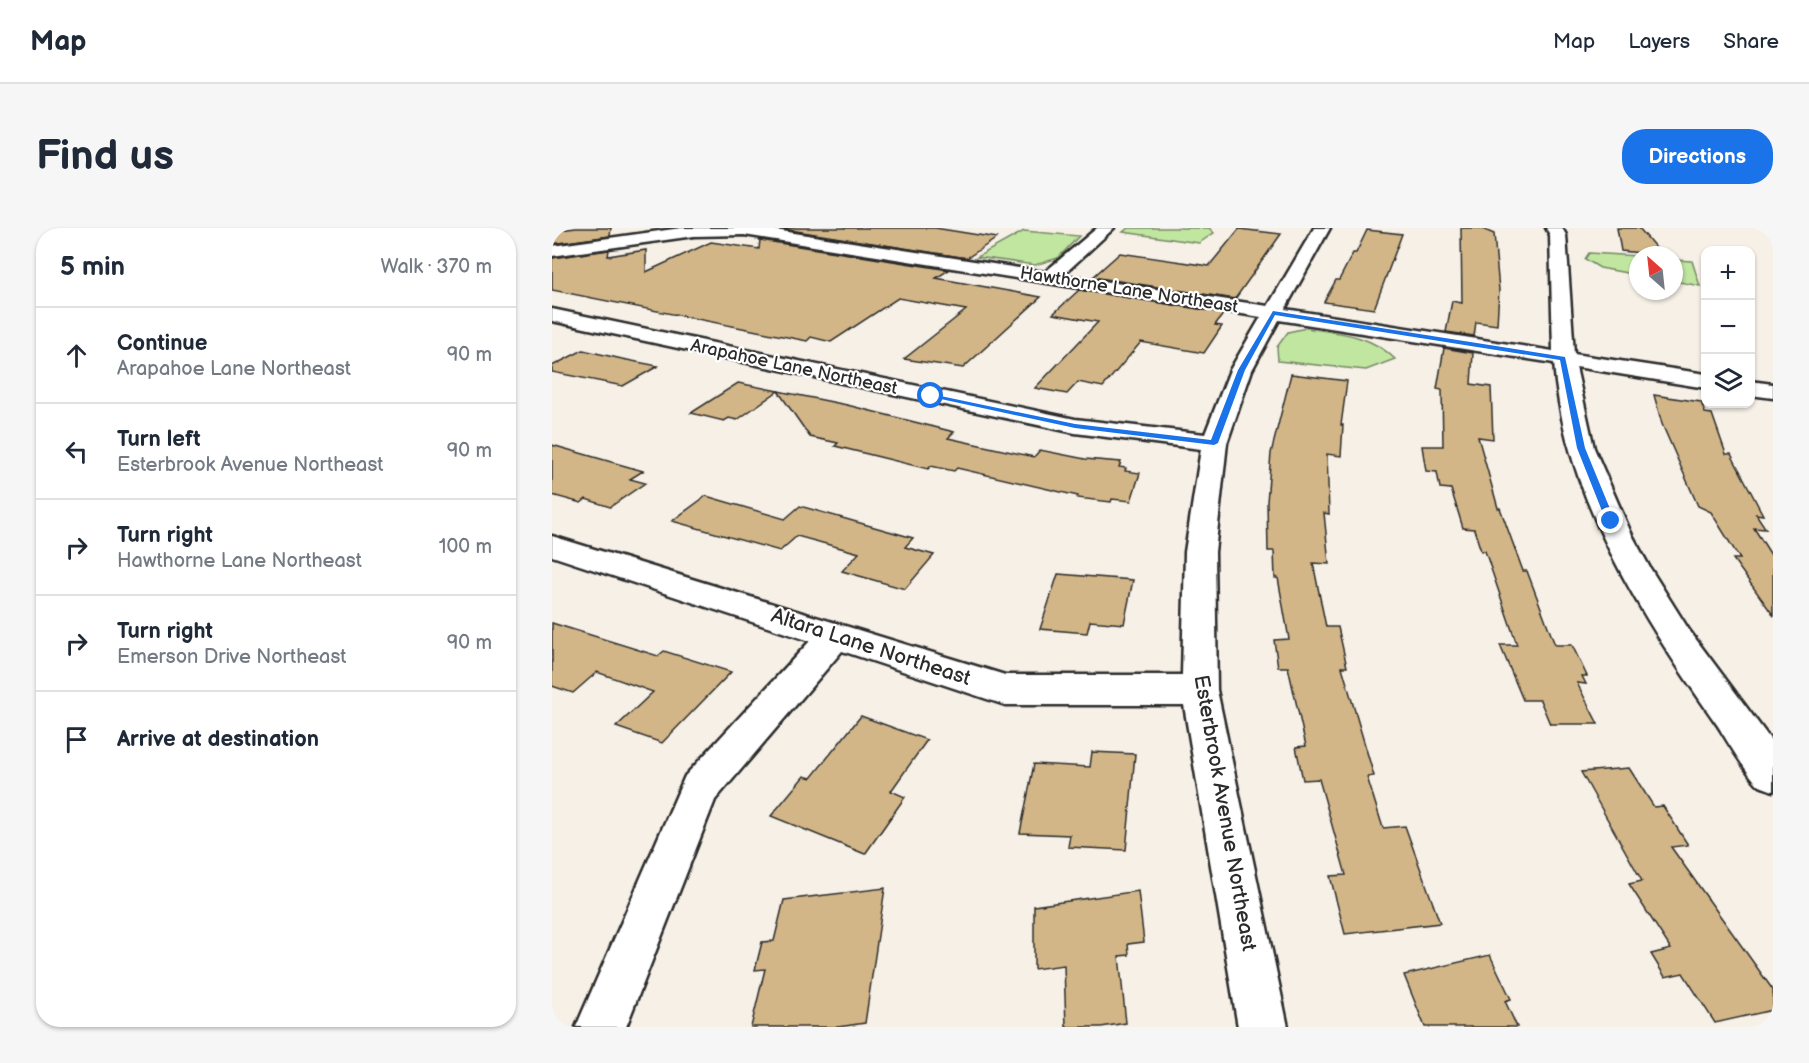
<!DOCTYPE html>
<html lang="en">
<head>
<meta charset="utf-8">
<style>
	:root { --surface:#fff; --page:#f6f6f7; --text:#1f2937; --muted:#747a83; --line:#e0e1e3; --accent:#1a73e8 }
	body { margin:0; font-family:"Balsamiq Sans",sans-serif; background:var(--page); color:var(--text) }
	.controls { position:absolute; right:18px; top:18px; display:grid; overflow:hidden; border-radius:12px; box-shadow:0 2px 4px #0004 }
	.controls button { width:54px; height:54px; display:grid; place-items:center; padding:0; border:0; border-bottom:2px solid var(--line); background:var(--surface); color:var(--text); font:30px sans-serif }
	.compass { position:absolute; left:1077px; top:18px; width:54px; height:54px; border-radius:50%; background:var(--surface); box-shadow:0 2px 4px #0004; rotate:333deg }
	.stop { position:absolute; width:18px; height:18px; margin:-14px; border:4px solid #1a73e8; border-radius:50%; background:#fff }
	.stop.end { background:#1a73e8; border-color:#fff; box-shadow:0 2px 6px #0008 }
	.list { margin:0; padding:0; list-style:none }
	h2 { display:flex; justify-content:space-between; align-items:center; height:78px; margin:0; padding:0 24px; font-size:26px }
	h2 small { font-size:20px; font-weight:400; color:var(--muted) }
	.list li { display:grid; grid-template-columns:39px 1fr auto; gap:18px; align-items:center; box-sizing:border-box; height:96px; padding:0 24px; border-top:2px solid var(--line) }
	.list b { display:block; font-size:22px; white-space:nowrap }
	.list p { margin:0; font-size:20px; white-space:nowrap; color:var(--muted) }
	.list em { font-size:20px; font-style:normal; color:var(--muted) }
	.icon { flex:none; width:33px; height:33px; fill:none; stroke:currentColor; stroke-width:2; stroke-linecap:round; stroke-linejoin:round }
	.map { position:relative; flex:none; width:1221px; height:799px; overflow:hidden; border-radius:24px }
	header { display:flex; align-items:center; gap:36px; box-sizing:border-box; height:84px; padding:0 30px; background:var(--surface); border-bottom:2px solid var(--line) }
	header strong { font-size:28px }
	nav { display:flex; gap:33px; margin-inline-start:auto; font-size:21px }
	.intro { display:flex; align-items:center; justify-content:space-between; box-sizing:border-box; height:144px; padding:0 36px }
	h1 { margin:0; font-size:42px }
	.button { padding:15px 27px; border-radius:24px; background:var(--accent); color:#fff; font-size:21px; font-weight:700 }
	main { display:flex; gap:36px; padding:0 36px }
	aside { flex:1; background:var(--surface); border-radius:24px; box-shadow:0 2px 4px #0004 }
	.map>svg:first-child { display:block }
	.green { fill:#c0e6a0; stroke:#768866; stroke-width:1.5 }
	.building { fill:#d2b687; stroke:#2b2b2b; stroke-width:1.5 }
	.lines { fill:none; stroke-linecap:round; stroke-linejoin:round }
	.minor-casing { stroke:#2b2b2b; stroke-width:5 }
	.minor { fill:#fff; fill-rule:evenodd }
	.route { fill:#1a73e8 }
	.labels { text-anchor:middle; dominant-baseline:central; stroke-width:4.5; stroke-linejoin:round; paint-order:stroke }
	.far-street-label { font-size:18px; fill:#2b2b2b; stroke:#fff }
	.street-label { font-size:21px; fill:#2b2b2b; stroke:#fff }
</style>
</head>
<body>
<header>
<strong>Map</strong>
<nav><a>Map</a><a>Layers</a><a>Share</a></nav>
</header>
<div class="intro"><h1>Find us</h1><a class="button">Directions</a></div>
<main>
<aside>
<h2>5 min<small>Walk · 370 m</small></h2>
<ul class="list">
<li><svg class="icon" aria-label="ahead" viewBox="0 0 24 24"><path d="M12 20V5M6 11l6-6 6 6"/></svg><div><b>Continue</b><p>Arapahoe Lane Northeast</p></div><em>90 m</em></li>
<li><svg class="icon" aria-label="left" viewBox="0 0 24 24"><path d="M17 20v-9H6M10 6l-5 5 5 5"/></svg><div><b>Turn left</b><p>Esterbrook Avenue Northeast</p></div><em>90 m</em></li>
<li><svg class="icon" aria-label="right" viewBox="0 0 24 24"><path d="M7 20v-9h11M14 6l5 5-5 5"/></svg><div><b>Turn right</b><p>Hawthorne Lane Northeast</p></div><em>100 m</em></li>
<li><svg class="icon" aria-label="right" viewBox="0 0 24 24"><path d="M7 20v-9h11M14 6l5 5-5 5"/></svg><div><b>Turn right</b><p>Emerson Drive Northeast</p></div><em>90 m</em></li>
<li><svg class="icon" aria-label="arrive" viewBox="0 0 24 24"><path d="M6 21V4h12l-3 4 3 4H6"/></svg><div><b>Arrive at destination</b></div></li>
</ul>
</aside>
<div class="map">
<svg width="1221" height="799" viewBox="0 0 1221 799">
	<rect width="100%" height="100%" fill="#f6f0e7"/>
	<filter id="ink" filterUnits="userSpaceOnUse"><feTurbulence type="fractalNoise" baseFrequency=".0167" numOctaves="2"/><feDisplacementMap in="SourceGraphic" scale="12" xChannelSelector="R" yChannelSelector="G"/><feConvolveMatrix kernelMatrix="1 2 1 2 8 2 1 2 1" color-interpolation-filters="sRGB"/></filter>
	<g filter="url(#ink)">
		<g class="green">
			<polygon points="576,0 657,0 662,5 647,15 571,4"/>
			<polygon points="472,3 527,8 506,30 483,37 425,29"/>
			<polygon points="1037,25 1086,28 1086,47 1048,40 1033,31"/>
			<polygon points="1122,32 1140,33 1148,58 1122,53"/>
			<path d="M754 100C787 105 818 106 843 131L814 142 726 133 725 119 736 104Z"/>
		</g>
		<g class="building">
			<polygon points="24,0 59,0 58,8 0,16 0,3"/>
			<polygon points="225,0 383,0 445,10 415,30"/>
			<polygon points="909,0 928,0 942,6 947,62 945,97 924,94 922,108 894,104 900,73 910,75"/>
			<polygon points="1065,0 1087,0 1110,27 1069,23"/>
			<polygon points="687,1 729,6 683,71 541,49 568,25 657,38"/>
			<polygon points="815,2 850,6 822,81 772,74 784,52 787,52 801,25 804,25"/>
			<polygon points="208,12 397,42 384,50 489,69 411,140 352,131 414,82 346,70 279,114 259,109 255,113 0,62 0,30 57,22 56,28 94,22 94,44 159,14 207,21"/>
			<polygon points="527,62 672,85 663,97 670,98 652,125 589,114 551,159 526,154 515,166 483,160 546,94 501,86"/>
			<polygon points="892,120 921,125 919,156 939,159 941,211 926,209 946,280 948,280 971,343 975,343 1003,417 1020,417 1035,448 1030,448 1034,456 1025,455 1046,496 998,496 988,472 971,472 948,417 965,417 933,323 929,323 922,301 911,300 899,261 888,260 885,244 874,243 870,218 891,218 890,162 885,161"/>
			<polygon points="31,122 70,131 106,138 71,158 0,144 0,138"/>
			<polygon points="739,146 795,153 789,197 791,197 789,228 775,226 777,286 772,285 777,336 761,335 774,399 786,399 795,439 790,439 822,548 815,549 831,600 853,598 888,695 793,706 778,648 794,647 767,551 751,552 744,519 754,518 736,439 726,439 722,412 737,411 726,350 723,350 722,323 716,323 715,274 719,225"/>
			<polygon points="186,155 226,163 185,192 177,190 172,193 139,185"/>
			<polygon points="226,163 295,177 402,204 396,210 482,229 488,222 533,231 569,234 567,239 574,240 573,243 588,245 579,273 560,271 559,274 525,270 526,268 405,240 402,243 379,238 376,241 283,218 286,215 258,209"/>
			<polygon points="1102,167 1149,174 1153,185 1160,186 1174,226 1179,226 1211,287 1204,286 1214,301 1202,300 1221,330 1221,387 1181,331 1188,331 1159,284 1146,278 1110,196"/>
			<polygon points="0,217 91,243 78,251 93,255 58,279 34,271 29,275 0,267"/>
			<polygon points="154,268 233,291 248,278 361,310 353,319 382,327 353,361 290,343 307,325 245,308 228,323 120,293"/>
			<polygon points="506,346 581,352 572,396 538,393 535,405 488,401"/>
			<polygon points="0,395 106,428 112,423 179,444 110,515 64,499 101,464 45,444 21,465 0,458"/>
			<polygon points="309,488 375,512 339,563 353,569 313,626 219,588 252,548 259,550"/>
			<polygon points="540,524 583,526 574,622 516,619 518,607 468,605 482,536 538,539"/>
			<polygon points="1077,540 1102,579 1111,578 1136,617 1119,619 1221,762 1221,782 1163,795 1131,745 1113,749 1099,726 1119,721 1077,656 1090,653 1029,544"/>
			<polygon points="333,660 313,795 286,799 199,799 213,741 203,742 210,714 222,713 232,672"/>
			<polygon points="586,663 592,714 576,716 577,727 567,728 574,795 549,799 514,799 512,737 482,741 482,678"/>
			<polygon points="938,727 959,771 953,773 965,799 873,799 852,747"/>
		</g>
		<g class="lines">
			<g class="minor-casing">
				<g id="minor">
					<path d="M129 0H210L493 44 545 0H562L511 47 716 78 762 0H778L733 81 1001 123 998 7 994 0H1010L1014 7 1022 126 1154 146V160L1024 139 1042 220 1079 305 1098 340 1137 402 1221 515V563C1217 561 1212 560 1208 558 1198 551 1174 511 1166 498 1091 391 1012 269 1002 135L727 92 700 142 675 215 663 324 665 462 736 799H686L632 477H453L290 423 163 572 74 799H24L133 548 258 413 0 328V308L453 447H630L633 324 649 221 523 205 0 93V81L523 191 653 206 678 142 709 89 192 7 142 8 0 28V18Z"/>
					<polygon points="1198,153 1221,156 1221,170 1198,167"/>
				</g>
			</g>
			<use href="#minor" class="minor"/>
		</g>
	</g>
	<polygon class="route" points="721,83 1013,129 1033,220 1063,293 1059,296 1054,293 1025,220 1008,132 723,87 693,142 666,215 662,217 523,200 375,168 379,166 523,196 659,212 686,142"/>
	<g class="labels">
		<g class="far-street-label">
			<text transform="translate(577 62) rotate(9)">Hawthorne Lane Northeast</text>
			<text transform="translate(242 139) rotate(12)">Arapahoe Lane Northeast</text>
		</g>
		<g class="street-label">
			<text transform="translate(319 419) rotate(18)">Altara Lane Northeast</text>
			<text transform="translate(673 585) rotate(80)">Esterbrook Avenue Northeast</text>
		</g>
	</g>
</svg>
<div class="controls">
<button>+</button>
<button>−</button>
<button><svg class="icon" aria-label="layers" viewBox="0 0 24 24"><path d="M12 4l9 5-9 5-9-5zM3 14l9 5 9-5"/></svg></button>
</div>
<svg class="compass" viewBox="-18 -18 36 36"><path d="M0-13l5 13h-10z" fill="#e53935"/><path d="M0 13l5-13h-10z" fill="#747a83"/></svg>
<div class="stop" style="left:379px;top:168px"></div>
<div class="stop end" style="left:1059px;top:293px"></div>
</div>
</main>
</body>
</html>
